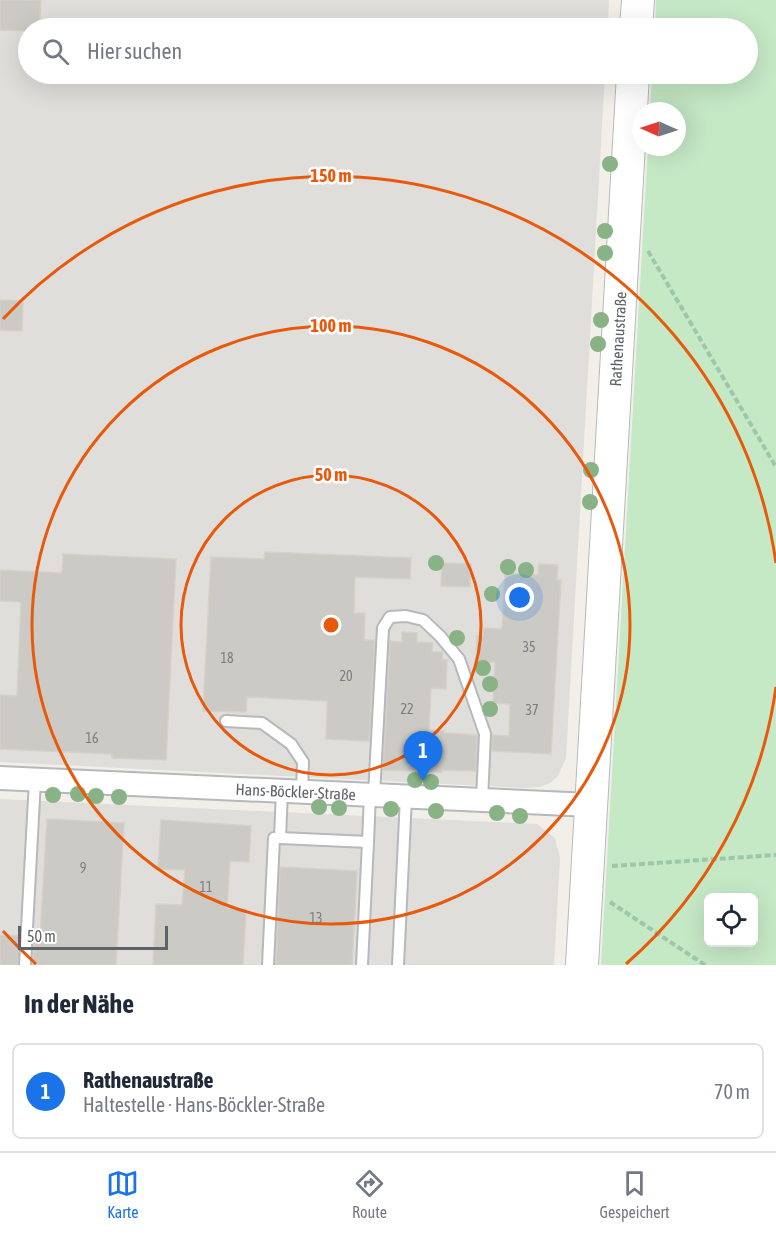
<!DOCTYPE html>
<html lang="de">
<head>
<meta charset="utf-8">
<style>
	:root { --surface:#fff; --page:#f2f2f3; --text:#1f2937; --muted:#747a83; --line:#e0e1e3; --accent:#1a73e8 }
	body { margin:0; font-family:"Asap Condensed",sans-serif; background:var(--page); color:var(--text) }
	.controls { position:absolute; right:18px; bottom:18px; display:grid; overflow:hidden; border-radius:9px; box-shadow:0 6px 24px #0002 }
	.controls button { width:54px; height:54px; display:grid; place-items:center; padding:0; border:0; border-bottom:2px solid var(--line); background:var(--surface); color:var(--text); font:30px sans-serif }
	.compass { position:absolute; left:632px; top:102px; width:54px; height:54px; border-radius:50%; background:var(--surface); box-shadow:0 6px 24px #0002; rotate:273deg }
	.scale { position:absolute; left:18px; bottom:15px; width:150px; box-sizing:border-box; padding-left:6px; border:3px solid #5f6368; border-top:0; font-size:16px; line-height:21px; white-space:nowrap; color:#5f6368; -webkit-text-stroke:4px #fff; paint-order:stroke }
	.you { position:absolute; left:520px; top:598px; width:21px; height:21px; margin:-15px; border:4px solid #fff; border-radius:50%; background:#1a73e8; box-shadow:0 0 0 9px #1a73e833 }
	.badge { display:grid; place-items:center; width:39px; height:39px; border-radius:50%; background:var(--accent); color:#fff; font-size:20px; font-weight:700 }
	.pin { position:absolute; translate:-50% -50px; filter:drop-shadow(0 2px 3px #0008) }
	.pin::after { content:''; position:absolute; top:32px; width:21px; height:18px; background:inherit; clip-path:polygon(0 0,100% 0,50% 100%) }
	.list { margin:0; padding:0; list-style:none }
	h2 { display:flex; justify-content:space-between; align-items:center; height:78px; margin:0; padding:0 24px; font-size:26px }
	h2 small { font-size:20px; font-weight:400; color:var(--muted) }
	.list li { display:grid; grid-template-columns:39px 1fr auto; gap:18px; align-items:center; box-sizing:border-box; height:96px; margin:0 12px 12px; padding:0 12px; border:2px solid var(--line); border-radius:9px }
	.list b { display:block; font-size:22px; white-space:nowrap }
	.list p { margin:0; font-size:20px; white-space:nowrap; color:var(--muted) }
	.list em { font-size:20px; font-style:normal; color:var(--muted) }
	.icon { flex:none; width:33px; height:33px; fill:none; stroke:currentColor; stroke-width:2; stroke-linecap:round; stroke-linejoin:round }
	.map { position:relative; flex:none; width:776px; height:965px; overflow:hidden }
	.search { position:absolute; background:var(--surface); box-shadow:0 6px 24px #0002; left:18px; right:18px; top:18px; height:66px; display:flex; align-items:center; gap:15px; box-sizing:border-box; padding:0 21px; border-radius:33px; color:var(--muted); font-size:22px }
	.sheet { height:186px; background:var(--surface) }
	nav { display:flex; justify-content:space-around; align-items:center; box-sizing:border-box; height:84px; border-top:2px solid var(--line); background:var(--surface); font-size:16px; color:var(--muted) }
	nav a { display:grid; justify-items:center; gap:3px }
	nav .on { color:var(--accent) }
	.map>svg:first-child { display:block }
	.industrial { fill:#e0deda }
	.green { fill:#c5e8c5; fill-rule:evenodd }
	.building { fill:#cccac5; stroke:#d6d1c6; stroke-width:1.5 }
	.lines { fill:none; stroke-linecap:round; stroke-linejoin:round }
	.lane-casing { stroke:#b5b8bc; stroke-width:14 }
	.street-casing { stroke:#b5b8bc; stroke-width:26 }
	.secondary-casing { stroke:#b6babf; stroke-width:34 }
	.path { stroke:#9cc7a9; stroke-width:4; stroke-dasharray:6 3; stroke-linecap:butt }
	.lane { stroke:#fff; stroke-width:10 }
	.street { stroke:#fff; stroke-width:22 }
	.secondary { stroke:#fff; stroke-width:32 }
	.tree { fill:#89b387 }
	.ring { fill:none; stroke:#e8590c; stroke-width:3 }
	.labels { text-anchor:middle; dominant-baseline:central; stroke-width:5; stroke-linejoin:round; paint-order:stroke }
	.number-label { font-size:14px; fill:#7a7d7f }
	.street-label { font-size:16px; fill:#5f6368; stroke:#fff }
	.centre { fill:#e8590c; stroke:#fff; stroke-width:3 }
	.ring-label { font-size:18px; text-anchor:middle; font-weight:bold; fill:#e8590c; stroke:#fff; stroke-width:5; stroke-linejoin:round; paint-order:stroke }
</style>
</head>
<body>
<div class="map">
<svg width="776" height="965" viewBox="0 0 776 965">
	<rect width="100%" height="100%" fill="#f1efe8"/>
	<g class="industrial">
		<polygon points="0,0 609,0 608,28 28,28 28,74 605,74 566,758 558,776 550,783 540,787 525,788 0,762"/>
		<polygon points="0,799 537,824 555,838 560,858 554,965 0,965"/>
	</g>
	<path class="green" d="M656 0H776V965H601L648 147H677V111H650L652 74H748V28H655ZM708 898H754V942H708Z"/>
	<g class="building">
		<polygon points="0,0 41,0 39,28 28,28 28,31 0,30"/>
		<polygon points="0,300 23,301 22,331 0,330"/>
		<polygon points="265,552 411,558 410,579 355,577 354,613 365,613 364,640 375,640 369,741 326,739 327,701 247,697 246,712 203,711 211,557 264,559"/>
		<polygon points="63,554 176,559 166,760 112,758 112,754 0,749 0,695 17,696 21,602 0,601 0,570 62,573"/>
		<polygon points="442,563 471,564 470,587 441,586"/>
		<polygon points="539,564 558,565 557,580 561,580 551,754 492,751 492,735 509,736 510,704 493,703 495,662 476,662 477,636 483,636 484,628 502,629 505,573 538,575"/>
		<polygon points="402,632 417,633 417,642 433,643 432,652 443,652 442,659 447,660 446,689 431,688 429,730 444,731 444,733 477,735 476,771 442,770 442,772 383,770 390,641 402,642"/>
		<polygon points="47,819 124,823 116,965 33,965 34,936 40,937"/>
		<polygon points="161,820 251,826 249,862 230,861 227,908 246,909 243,965 153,965 156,904 182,905 185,870 158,869"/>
		<polygon points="280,867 357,871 352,965 276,965"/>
		<polygon points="0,935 19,936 18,965 0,965"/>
	</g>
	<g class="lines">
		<g class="lane-casing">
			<g id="lane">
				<polyline points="226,721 262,723 291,744 303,762 302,792"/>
				<polyline points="282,791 280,838 368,842 370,795"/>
				<polyline points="374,795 383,628 390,617 406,616 423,620 440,636 459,659 485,734 482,800"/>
				<polyline points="25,965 35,780"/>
				<polyline points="268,965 274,838 280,838"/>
				<polyline points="362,965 368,842"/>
				<polyline points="398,965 406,797"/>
			</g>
		</g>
		<g class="street-casing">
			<g id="street">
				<path id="s1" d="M0 778 591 805"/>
			</g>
		</g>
		<g class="secondary-casing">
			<g id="secondary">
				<polyline points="636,28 638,0"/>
				<path id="s2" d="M582 965 633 74"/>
			</g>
		</g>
		<g class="path">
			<polyline points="648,251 776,467"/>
			<polyline points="612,866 776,855"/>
			<polyline points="610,902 705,965"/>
		</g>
		<use href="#lane" class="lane"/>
		<use href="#street" class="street"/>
		<use href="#secondary" class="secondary"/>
	</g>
	<g class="tree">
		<circle cx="610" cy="164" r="8"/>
		<circle cx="605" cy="231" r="8"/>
		<circle cx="605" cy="253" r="8"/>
		<circle cx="601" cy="320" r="8"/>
		<circle cx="598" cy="344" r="8"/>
		<circle cx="591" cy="470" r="8"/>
		<circle cx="590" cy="502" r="8"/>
		<circle cx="436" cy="563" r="8"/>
		<circle cx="508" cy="567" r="8"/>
		<circle cx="526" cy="570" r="8"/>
		<circle cx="492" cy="594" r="8"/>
		<circle cx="457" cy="638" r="8"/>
		<circle cx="483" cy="668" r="8"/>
		<circle cx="490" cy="684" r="8"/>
		<circle cx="490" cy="709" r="8"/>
		<circle cx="415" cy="780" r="8"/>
		<circle cx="431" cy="782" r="8"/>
		<circle cx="78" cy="794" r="8"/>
		<circle cx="53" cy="795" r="8"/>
		<circle cx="96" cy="796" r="8"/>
		<circle cx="119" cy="797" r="8"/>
		<circle cx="319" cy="807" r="8"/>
		<circle cx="339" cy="808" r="8"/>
		<circle cx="391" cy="809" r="8"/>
		<circle cx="436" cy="811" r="8"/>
		<circle cx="497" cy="813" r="8"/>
		<circle cx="520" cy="816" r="8"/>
	</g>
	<g class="ring">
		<circle cx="331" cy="625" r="150"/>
		<circle cx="331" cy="625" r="299"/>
		<path d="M776 687A449 449 0 0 1 626 964M36 964A449 449 0 0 1 3 931M3 319A449 449 0 0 1 776 563"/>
	</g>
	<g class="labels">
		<g class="number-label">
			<text x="529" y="647">35</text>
			<text x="227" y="658">18</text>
			<text x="346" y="676">20</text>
			<text x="407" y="709">22</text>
			<text x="532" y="710">37</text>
			<text x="92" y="738">16</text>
			<text x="83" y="868">9</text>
			<text x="206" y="887">11</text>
			<text x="316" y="918">13</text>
		</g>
		<g class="street-label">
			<text stroke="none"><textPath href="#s2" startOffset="627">Rathenaustraße</textPath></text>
			<text stroke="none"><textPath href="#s1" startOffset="296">Hans-Böckler-Straße</textPath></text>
		</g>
	</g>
	<circle cx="331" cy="625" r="9" class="centre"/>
	<g class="ring-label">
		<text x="331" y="182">150 m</text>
		<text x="331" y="332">100 m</text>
		<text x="331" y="481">50 m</text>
	</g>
</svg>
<div class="controls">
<button><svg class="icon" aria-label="locate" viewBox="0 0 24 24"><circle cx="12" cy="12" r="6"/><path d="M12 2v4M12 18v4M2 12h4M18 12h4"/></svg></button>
</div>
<svg class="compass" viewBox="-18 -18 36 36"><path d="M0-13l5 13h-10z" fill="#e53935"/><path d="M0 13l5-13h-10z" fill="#747a83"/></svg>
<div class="scale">50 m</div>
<div class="you"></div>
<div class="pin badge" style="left:423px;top:781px">1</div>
<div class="search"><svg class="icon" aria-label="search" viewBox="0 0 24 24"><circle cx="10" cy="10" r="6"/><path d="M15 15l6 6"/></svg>Hier suchen</div>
</div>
<section class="sheet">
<h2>In der Nähe<small></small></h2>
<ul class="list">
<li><span class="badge">1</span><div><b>Rathenaustraße</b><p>Haltestelle · Hans-Böckler-Straße</p></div><em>70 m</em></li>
</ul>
</section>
<nav>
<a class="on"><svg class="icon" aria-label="map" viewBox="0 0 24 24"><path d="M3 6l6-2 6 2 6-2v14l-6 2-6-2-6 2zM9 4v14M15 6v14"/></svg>Karte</a>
<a><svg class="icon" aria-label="directions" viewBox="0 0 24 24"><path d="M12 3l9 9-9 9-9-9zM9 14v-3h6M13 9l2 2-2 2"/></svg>Route</a>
<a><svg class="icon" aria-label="saved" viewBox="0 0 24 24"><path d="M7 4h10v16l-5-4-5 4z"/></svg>Gespeichert</a>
</nav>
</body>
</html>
